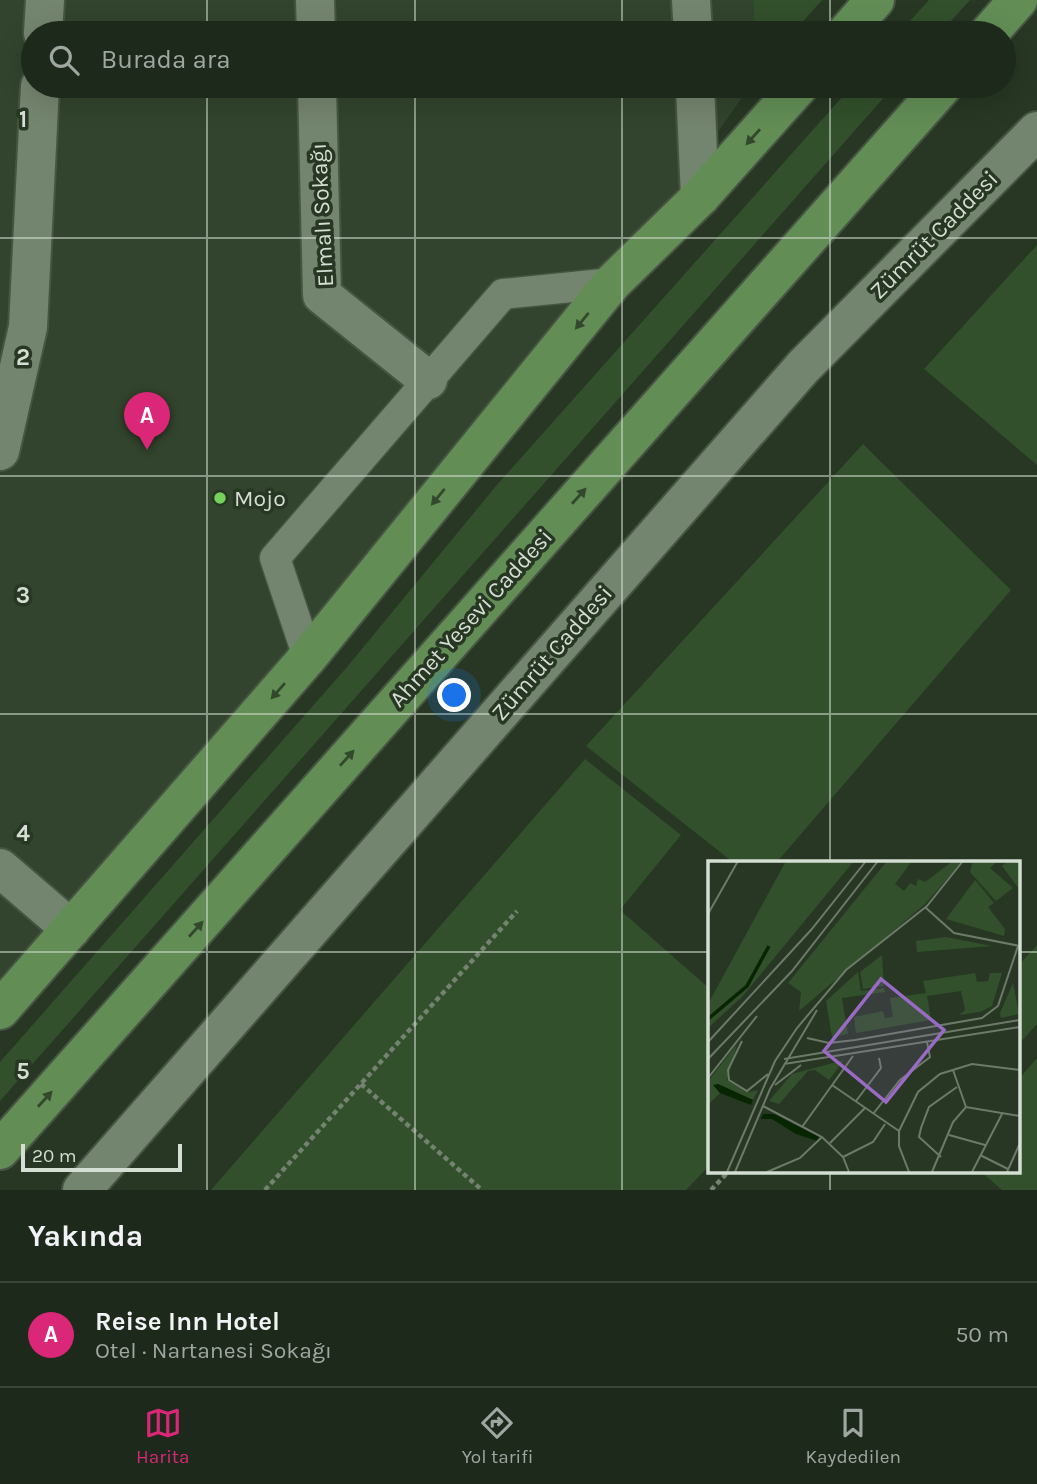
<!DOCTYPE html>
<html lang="tr">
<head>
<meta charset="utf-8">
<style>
	:root { --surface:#1d291a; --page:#253123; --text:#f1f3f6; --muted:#a0a6a2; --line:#3b4539; --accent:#db2777 }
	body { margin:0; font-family:Karla,sans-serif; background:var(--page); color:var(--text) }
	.scale { position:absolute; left:21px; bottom:18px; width:161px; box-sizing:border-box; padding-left:7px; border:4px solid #d4ded2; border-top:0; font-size:19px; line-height:24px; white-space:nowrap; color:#d4ded2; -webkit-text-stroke:5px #273723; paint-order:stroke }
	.you { position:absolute; left:455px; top:696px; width:24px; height:24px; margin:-18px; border:5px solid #fff; border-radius:50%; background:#1a73e8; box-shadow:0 0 0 10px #1a73e833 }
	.badge { display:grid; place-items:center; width:46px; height:46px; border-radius:50%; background:var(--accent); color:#fff; font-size:23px; font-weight:700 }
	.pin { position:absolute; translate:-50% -58px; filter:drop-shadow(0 2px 4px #0008) }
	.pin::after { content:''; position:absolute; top:37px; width:24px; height:21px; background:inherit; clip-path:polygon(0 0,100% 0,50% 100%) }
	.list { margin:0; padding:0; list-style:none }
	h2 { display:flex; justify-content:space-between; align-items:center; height:91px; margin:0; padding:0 28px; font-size:30px }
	h2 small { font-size:23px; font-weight:400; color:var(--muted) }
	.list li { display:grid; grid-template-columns:46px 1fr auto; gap:21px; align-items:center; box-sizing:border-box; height:105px; padding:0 28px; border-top:2px solid var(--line) }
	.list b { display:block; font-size:26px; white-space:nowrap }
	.list p { margin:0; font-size:23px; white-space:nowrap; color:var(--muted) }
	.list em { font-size:23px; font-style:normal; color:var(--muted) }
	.icon { flex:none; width:38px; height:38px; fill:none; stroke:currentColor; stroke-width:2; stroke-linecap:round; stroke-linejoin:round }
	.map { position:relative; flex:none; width:1037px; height:1190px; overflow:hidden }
	.search { position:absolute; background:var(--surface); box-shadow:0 7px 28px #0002; left:21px; right:21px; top:21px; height:77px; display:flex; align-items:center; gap:18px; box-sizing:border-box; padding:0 24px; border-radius:38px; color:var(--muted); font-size:26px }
	.sheet { height:196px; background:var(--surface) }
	nav { display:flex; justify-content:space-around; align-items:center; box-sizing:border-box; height:98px; border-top:2px solid var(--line); background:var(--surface); font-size:19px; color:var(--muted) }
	nav a { display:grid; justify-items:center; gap:4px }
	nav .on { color:var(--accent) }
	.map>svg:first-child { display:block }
	.built { fill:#32442d }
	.green { fill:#32502b }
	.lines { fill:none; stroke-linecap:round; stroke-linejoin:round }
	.service-casing { stroke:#475443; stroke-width:33 }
	.minor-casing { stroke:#475443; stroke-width:42 }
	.primary-casing { stroke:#475443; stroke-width:42 }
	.path { stroke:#758272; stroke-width:4.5; stroke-dasharray:5 3.5; stroke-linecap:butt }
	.service { stroke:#74856f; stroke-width:30 }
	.minor { stroke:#74856f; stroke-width:38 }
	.primary { stroke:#628e56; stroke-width:38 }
	.oneway { fill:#33482d }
	.grid { fill:none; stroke:#d4ded2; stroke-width:2; stroke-opacity:0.55 }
	.poi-dot { fill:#74d25b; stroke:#273723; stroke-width:2.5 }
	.labels { text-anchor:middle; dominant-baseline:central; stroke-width:7; stroke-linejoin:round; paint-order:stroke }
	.street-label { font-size:23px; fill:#d4ded2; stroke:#273723 }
	.poi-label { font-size:23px; fill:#d4ded2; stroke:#273723; text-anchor:start }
	.inset-river { fill:none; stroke:#062500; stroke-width:3.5 }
	.inset-road { fill:none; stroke:#6c7a69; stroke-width:2 }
	.view { fill:#9a6ac6; fill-opacity:0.15; stroke:#9a6ac6; stroke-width:3.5 }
	.inset-edge { fill:none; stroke:#d4ded2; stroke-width:3.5 }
	.grid-label { font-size:23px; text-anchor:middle; font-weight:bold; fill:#d4ded2; stroke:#273723; stroke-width:7; stroke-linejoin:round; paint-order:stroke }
</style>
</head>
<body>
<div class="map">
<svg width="1037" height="1190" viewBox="0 0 1037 1190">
	<rect width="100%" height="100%" fill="#273723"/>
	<polygon class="built" points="0,0 753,0 755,33 33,33 33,86 750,86 612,283 0,982"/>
	<g class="green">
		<polygon points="753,0 822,0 793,33 755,33"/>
		<polygon points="929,0 970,0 940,33 899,33"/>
		<polygon points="852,86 894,86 0,1101 0,1062 347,667 496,486"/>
		<polygon points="1037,245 1037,465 924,369"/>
		<polygon points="863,444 1011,590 776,863 734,863 586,746"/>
		<polygon points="585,759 681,835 620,910 710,989 710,1165 686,1190 211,1190"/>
		<polygon points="1037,945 1037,1024 1018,1045 1018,966"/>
		<polygon points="1037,1058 1037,1190 1002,1190 980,1171 1018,1171 1018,1080"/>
	</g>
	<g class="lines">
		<g class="service-casing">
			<polyline id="service" points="308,657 275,558 503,294 612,283"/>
		</g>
		<g class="minor-casing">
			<g id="minor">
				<polyline points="315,0 316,33"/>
				<polyline points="691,0 693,33"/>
				<polyline points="43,33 45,0"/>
				<polyline points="317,86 322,295 428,380"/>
				<polyline points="695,86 700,197"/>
				<polyline points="0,451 28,327 40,86"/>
				<polyline points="0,868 71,929"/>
				<polyline points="82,1190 803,367 1037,131"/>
			</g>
		</g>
		<g class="primary-casing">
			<g id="primary">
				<polyline points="846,33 875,0"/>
				<polyline points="989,33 1018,0"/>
				<polyline points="0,1010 308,657 612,283 700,197 799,86"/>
				<polyline points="0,1150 943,86"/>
			</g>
		</g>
		<g class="path">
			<polyline points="361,1084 482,1190"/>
			<polyline points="265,1190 517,911"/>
			<polyline points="711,1190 729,1171"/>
		</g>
		<use href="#service" class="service"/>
		<use href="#minor" class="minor"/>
		<use href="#primary" class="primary"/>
	</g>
	<defs><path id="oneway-solid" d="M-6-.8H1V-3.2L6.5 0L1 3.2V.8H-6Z" transform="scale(1.75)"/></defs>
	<g class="oneway">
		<use href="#oneway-solid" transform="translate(753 137) rotate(132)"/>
		<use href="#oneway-solid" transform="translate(582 321) rotate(129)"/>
		<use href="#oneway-solid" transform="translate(579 496) rotate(-48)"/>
		<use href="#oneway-solid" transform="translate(438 497) rotate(129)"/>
		<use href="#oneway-solid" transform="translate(278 691) rotate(131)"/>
		<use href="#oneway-solid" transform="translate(347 758) rotate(-48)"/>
		<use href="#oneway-solid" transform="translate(196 929) rotate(-48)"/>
		<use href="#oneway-solid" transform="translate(45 1099) rotate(-48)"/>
	</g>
	<path class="grid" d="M207 0V33M415 0V33M622 0V33M830 0V33M207 86V1190M415 86V1190M622 86V1190M830 86V863M0 238H1037M0 476H1037M0 714H1037M0 952H710M1018 952H1037M830 1171V1190"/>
	<circle class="poi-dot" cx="220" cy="498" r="7"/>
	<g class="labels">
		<g class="street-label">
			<text transform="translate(322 215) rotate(-93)">Elmalı Sokağı</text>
			<text transform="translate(934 235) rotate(-45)">Zümrüt Caddesi</text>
			<text transform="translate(471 618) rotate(-48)">Ahmet Yesevi Caddesi</text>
			<text transform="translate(552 653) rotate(-49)">Zümrüt Caddesi</text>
		</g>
		<g class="poi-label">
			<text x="234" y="498">Mojo</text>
		</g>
	</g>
	<g transform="translate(708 861)">
		<rect width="312" height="312" fill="#273723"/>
		<path d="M78 0H146L34 136 0 167V143ZM179 0H204L187 23 196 30 202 22 208 25 210 18 217 21 245 0H255L217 43 91 150 93 131 80 122ZM265 0H290L282 7 305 27 288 40 262 11ZM299 0H311V28L294 5ZM267 19 286 42 280 46 297 68 296 75 238 58ZM238 76 284 85 209 91 208 80ZM174 94 176 125 155 128 152 111ZM150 111 153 130 176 127 177 131 134 137 140 173 124 176 118 140ZM267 112 269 121 280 120 282 112H294L284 145 272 151 251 154 257 149 253 130 219 135 223 159 148 172 146 156 175 150 177 157 185 156 182 137 218 132 215 120ZM305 122 311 153 293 157 292 152ZM29 183 19 219 41 231 50 229 45 239 10 223 6 225 12 232 0 244V220ZM136 199 121 219 107 209 100 210 71 243 61 240 84 213Z" fill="#32502b"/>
		<path d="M10 223 45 239 43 244 12 232 5 224ZM55 253H66L111 276 109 280 88 273 64 258H53Z" fill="#062500"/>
		<path class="inset-river" d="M0 158 39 125 61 85"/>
		<path class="inset-road" d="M218 47 246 72 312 85M0 53 30 0M99 177 121 182 147 179 274 157 290 145 310 85M34 180 20 209 21 219 39 230 60 213M0 181 103 69 158 0M0 198 84 110 170 0M76 198 312 159M76 203 312 166M245 209 258 246M0 217 49 155M67 224 93 204M124 224 191 270M148 240 173 207 171 197M55 245 114 276 135 296 141 311M165 253 192 219 222 196 219 181M94 266 145 195M241 274 277 284M122 282 157 247M272 294 300 308M135 296 165 281 177 263M233 296 211 276 213 267 221 246 249 226M19 311 67 200 89 167 138 109 219 45 255 0M27 311 62 228 109 149M59 311 92 297 114 276M201 311 191 285V270L210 231 232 213 264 203 312 209M224 311 245 261 258 246 312 255M264 311 294 253M299 311 312 282"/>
		<path class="view" d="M173 118 236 169 178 241 116 190Z"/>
		<rect width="312" height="312" class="inset-edge"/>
	</g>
	<g class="grid-label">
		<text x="23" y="127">1</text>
		<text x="23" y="365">2</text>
		<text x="23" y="603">3</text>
		<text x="23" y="841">4</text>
		<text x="23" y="1079">5</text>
	</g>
</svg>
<div class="scale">20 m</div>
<div class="you"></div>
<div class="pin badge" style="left:147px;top:450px">A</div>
<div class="search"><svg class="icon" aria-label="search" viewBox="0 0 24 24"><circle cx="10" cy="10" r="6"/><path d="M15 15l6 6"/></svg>Burada ara</div>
</div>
<section class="sheet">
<h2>Yakında<small></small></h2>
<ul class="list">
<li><span class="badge">A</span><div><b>Reise Inn Hotel</b><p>Otel · Nartanesi Sokağı</p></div><em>50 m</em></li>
</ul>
</section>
<nav>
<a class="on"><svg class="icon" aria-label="map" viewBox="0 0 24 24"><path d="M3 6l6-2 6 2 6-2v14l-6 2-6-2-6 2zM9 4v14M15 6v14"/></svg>Harita</a>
<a><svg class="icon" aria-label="directions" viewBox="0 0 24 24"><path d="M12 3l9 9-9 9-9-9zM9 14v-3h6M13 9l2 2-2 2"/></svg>Yol tarifi</a>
<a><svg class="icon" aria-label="saved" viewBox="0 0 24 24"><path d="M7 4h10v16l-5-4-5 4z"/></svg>Kaydedilen</a>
</nav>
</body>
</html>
